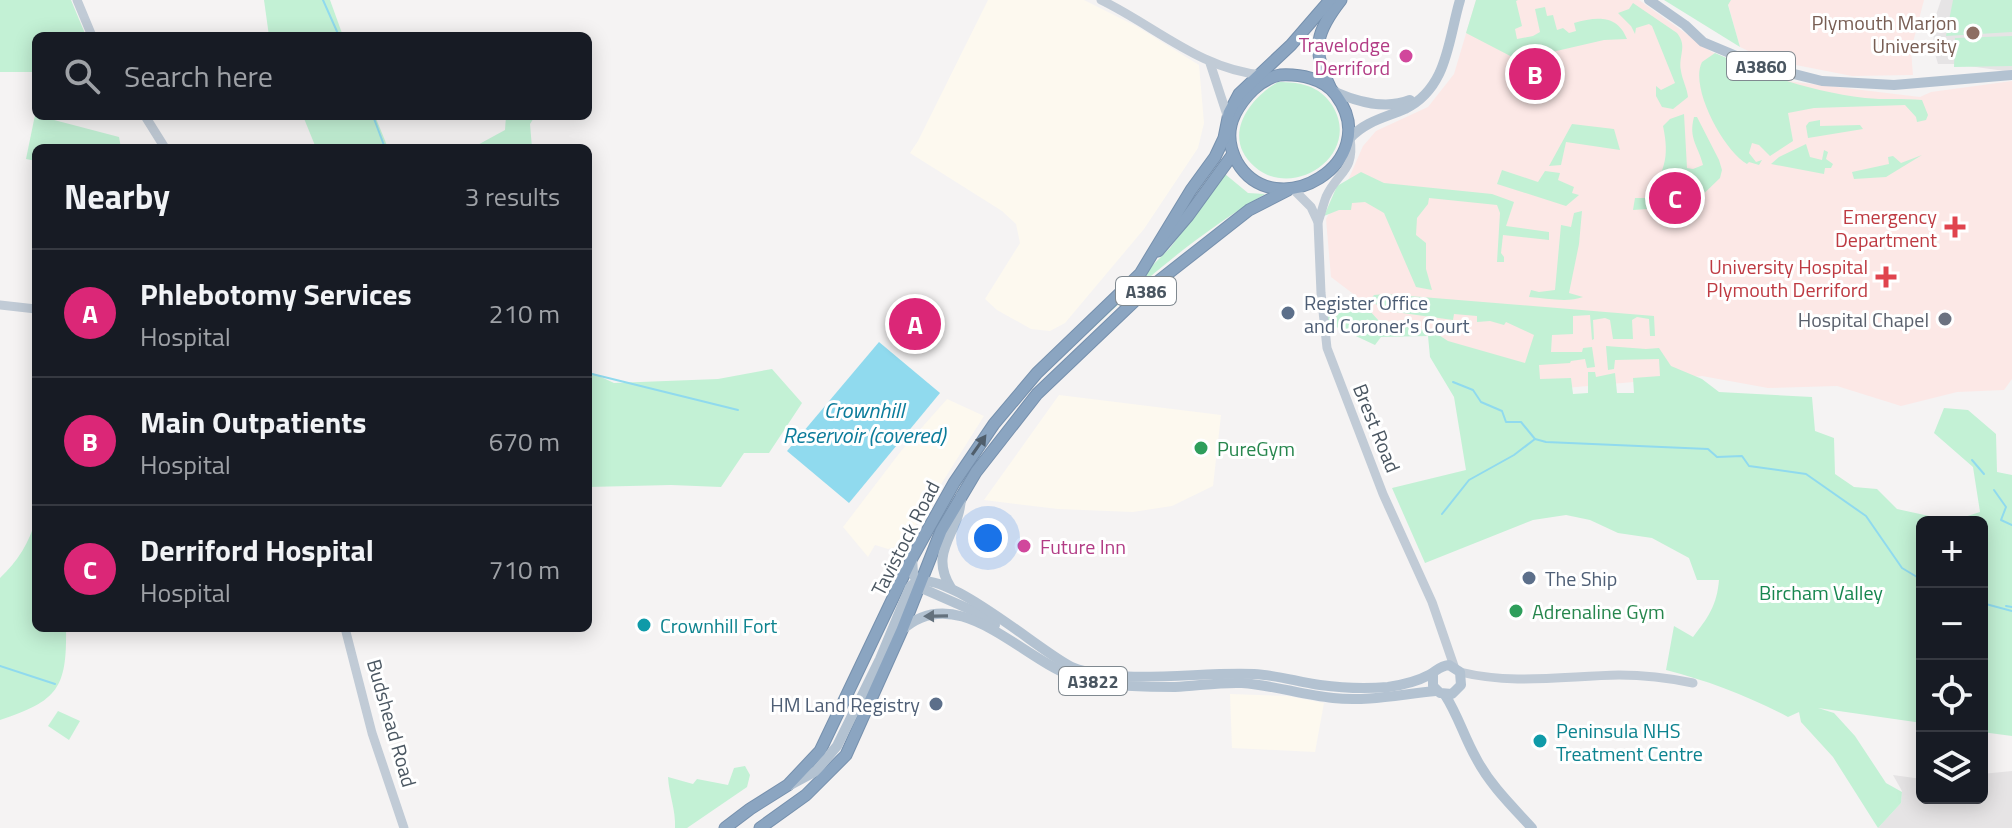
<!DOCTYPE html>
<html lang="en">
<head>
<meta charset="utf-8">
<style>
	:root { --surface:#171b24; --page:#242831; --text:#f1f3f6; --muted:#9ea1a6; --line:#363941; --accent:#db2777 }
	body { margin:0; font-family:"Titillium Web",sans-serif; background:var(--page); color:var(--text) }
	.controls { position:absolute; right:24px; bottom:24px; display:grid; overflow:hidden; border-radius:12px; box-shadow:0 4px 20px #0003 }
	.controls button { width:72px; height:72px; display:grid; place-items:center; padding:0; border:0; border-bottom:2px solid var(--line); background:var(--surface); color:var(--text); font:40px sans-serif }
	.you { position:absolute; left:988px; top:538px; width:28px; height:28px; margin:-20px; border:6px solid #fff; border-radius:50%; background:#1a73e8; box-shadow:0 0 0 12px #1a73e833 }
	.badge { display:grid; place-items:center; width:52px; height:52px; border-radius:50%; background:var(--accent); color:#fff; font-size:26px; font-weight:700 }
	.pin { position:absolute; translate:-50% -50%; border:4px solid #fff; box-shadow:0 2px 8px #0006 }
	.list { margin:0; padding:0; list-style:none }
	h2 { display:flex; justify-content:space-between; align-items:center; height:104px; margin:0; padding:0 32px; font-size:34px }
	h2 small { font-size:26px; font-weight:400; color:var(--muted) }
	.list li { display:grid; grid-template-columns:52px 1fr auto; gap:24px; align-items:center; box-sizing:border-box; height:128px; padding:0 32px; border-top:2px solid var(--line) }
	.list b { display:block; font-size:30px; white-space:nowrap }
	.list p { margin:0; font-size:26px; white-space:nowrap; color:var(--muted) }
	.list em { font-size:26px; font-style:normal; color:var(--muted) }
	.icon { flex:none; width:44px; height:44px; fill:none; stroke:currentColor; stroke-width:2; stroke-linecap:round; stroke-linejoin:round }
	.map { position:relative; flex:none; width:2012px; height:828px; overflow:hidden }
	.search { position:absolute; background:var(--surface); box-shadow:0 4px 20px #0003; left:32px; top:32px; width:560px; height:88px; display:flex; align-items:center; gap:20px; box-sizing:border-box; padding:0 28px; border-radius:12px; color:var(--muted); font-size:30px }
	.panel { position:absolute; background:var(--surface); box-shadow:0 4px 20px #0003; left:32px; top:144px; width:560px; height:488px; border-radius:12px }
	.map>svg:first-child { display:block }
	.commercial { fill:#fdf9ef }
	.education { fill:#e6e4e5 }
	.medical { fill:#fce8e6 }
	.green { fill:#c3f1d5 }
	.water { fill:#90daee }
	.lines { fill:none; stroke-linecap:round; stroke-linejoin:round }
	.stream { stroke:#90daee; stroke-width:2 }
	.highway-casing { stroke:#7690ad; stroke-width:13 }
	.secondary { stroke:#c1cbd6; stroke-width:9 }
	.primary { stroke:#b3c2d1; stroke-width:10 }
	.highway { stroke:#8ba5c1; stroke-width:11 }
	.oneway { fill:#505e6b }
	.oneway2 { fill:#64717d }
	.education-dot { fill:#8d6e63; stroke:#fff; stroke-width:3 }
	.hotel-dot { fill:#d1479c; stroke:#fff; stroke-width:3 }
	.health-dot { fill:#e0444e; stroke:#fff; stroke-width:3 }
	.service-dot { fill:#5c6f8a; stroke:#fff; stroke-width:3 }
	.worship-dot { fill:#6b7280; stroke:#fff; stroke-width:3 }
	.leisure-dot { fill:#2e9e5b; stroke:#fff; stroke-width:3 }
	.culture-dot { fill:#0f9aa8; stroke:#fff; stroke-width:3 }
	.labels { text-anchor:middle; dominant-baseline:central; stroke-width:6; stroke-linejoin:round; paint-order:stroke }
	.shield { fill:#fff; stroke:#808990; stroke-width:2 }
	.shield-label { font-size:18px; font-weight:bold; fill:#4a5661 }
	.education-label { font-size:20px; fill:#785e54; stroke:#fff; text-anchor:end }
	.hotel-label { font-size:20px; fill:#b23c85; stroke:#fff; text-anchor:end }
	.health-label { font-size:20px; fill:#be3a42; stroke:#fff; text-anchor:end }
	.service-label { font-size:20px; fill:#4e5e75; stroke:#fff; text-anchor:start }
	.worship-label { font-size:20px; fill:#5b616d; stroke:#fff; text-anchor:end }
	.street-label { font-size:20px; fill:#4a5661; stroke:#fff }
	.leisure-label { font-size:20px; fill:#27864d; stroke:#fff; text-anchor:start }
	.park-label { font-size:20px; fill:#17864f; stroke:#fff }
	.culture-label { font-size:20px; fill:#0d838f; stroke:#fff; text-anchor:start }
	.water-label { font-size:22px; font-style:italic; fill:#0c7c9b; stroke:#fff }
</style>
</head>
<body>
<div class="map">
<svg width="2012" height="828" viewBox="0 0 2012 828">
	<rect width="100%" height="100%" fill="#f5f3f3"/>
	<g class="commercial">
		<polygon points="988,0 1084,0 1136,26 1199,65 1204,123 1198,148 1144,229 1065,323 1050,331 1031,329 997,310 985,299 1020,243 1016,224 1002,211 910,153 918,141"/>
		<polygon points="1059,395 1221,415 1213,486 1172,506 1133,512 1058,509 984,500"/>
		<polygon points="947,399 984,416 903,545 888,549 875,545 868,557 843,527 901,451"/>
		<polygon points="1230,694 1288,696 1324,703 1315,752 1232,748"/>
	</g>
	<g class="education">
		<polygon points="1941,0 2012,0 2012,72 1954,64 1938,64 1933,47 1935,18"/>
		<polygon points="2012,771 2012,828 1878,828 1901,803 1902,791 1893,775 1922,779 1922,798 1982,798 1982,774"/>
	</g>
	<g class="medical">
		<polygon points="1476,0 1639,0 1712,52 1756,75 1787,81 1920,97 1931,92 2012,81 2012,379 2004,390 1957,392 1901,406 1837,386 1768,388 1702,376 1531,391 1490,370 1434,332 1379,321 1356,296 1331,277 1326,219 1349,178 1363,146 1376,131 1428,107 1454,74"/>
		<polygon points="1731,0 1924,0 1911,50 1913,75 1852,76 1765,59 1740,47 1728,4"/>
	</g>
	<g class="green">
		<polygon points="0,0 71,0 86,36 36,36 36,72 0,72"/>
		<polygon points="264,0 330,0 343,36 269,36"/>
		<path d="M1476 0H1518L1516 1 1522 26 1515 29 1517 39 1533 36 1540 32 1535 9 1545 7 1547 16 1553 15 1557 30 1563 28 1569 33 1576 31 1574 23C1596 17 1617 14 1627 39L1604 40 1518 60 1466 33Z"/>
		<polygon points="1664,0 1731,0 1728,5 1740,47"/>
		<polygon points="1953,0 2012,0 2012,32 1946,36"/>
		<path d="M1633 3 1677 33C1688 47 1678 55 1681 71 1682 79 1687 88 1688 97L1673 109 1662 107 1656 96V86L1661 90 1675 83 1652 26 1649 24 1636 28 1635 34 1631 26 1618 13 1629 9Z"/>
		<polygon points="2012,36 2012,66 1954,67 1955,38"/>
		<path d="M1715 53C1764 75 1812 92 1865 98 1884 100 1903 98 1922 100L1928 115 1926 120 1917 122 1916 117 1905 105 1814 108 1788 113 1793 141 1770 156 1759 145 1752 143 1749 153 1756 162 1762 160 1759 165 1749 162 1747 164C1724 151 1689 87 1702 62Z"/>
		<path d="M1278 82C1299 82 1319 85 1332 105 1363 154 1294 201 1255 167 1221 138 1248 99 1278 82Z"/>
		<path d="M1684 114 1687 168 1693 169 1703 165C1699 147 1688 139 1694 117H1697L1719 160 1722 170 1720 178 1692 205 1657 215 1647 209 1633 210 1635 198H1647C1664 171 1670 159 1663 126L1670 119Z"/>
		<polygon points="35,115 119,137 121,148 36,148 36,161 26,159"/>
		<polygon points="303,116 375,116 388,148 316,148"/>
		<polygon points="506,116 535,116 530,124 532,148 472,148 505,130"/>
		<polygon points="1820,120 1820,126 1860,125 1863,129 1808,138 1806,126 1809,122"/>
		<polygon points="1572,124 1614,129 1620,150 1566,142 1561,165 1549,166"/>
		<polygon points="1806,144 1810,157 1822,160 1824,150 1828,152 1826,159 1833,164 1831,168 1825,168 1824,174 1771,164 1779,157"/>
		<polygon points="1922,155 1886,177 1854,179 1852,172 1889,164 1888,157 1893,156 1901,163"/>
		<polygon points="1502,170 1538,182 1545,171 1560,173 1558,180 1574,187 1572,193 1579,195 1566,206 1497,184"/>
		<polygon points="1361,172 1384,183 1492,194 1514,202 1506,226 1549,232 1549,240 1503,235 1501,253 1504,257 1504,262 1497,262 1500,213 1497,205 1429,198 1428,204 1417,218 1416,235 1426,243 1426,269 1432,290 1416,287 1384,213 1365,202 1352,203 1351,210 1339,210 1324,216 1337,186"/>
		<path d="M1225 174 1248 193 1265 194C1202 231 1143 280 1090 331L1088 329 1170 248Z"/>
		<path d="M1582 211 1579 244 1569 293 1583 297C1567 303 1546 298 1529 297L1531 290 1539 292 1555 290 1561 225 1571 227 1574 213Z"/>
		<path d="M1385 294 1654 316 1655 336H1650L1649 319 1637 317 1632 320 1633 339H1613L1610 320 1605 318 1593 320 1594 339 1592 340 1590 315 1573 316V334L1552 335 1551 352H1582L1583 348 1592 347 1595 367 1587 368 1585 359 1571 361 1570 363 1539 365 1540 379 1571 378 1573 394 1588 393V372H1595L1596 377 1615 373 1617 393H1634L1633 378 1660 376 1659 359 1615 360 1614 369 1608 370 1606 346 1646 349 1659 348 1671 366 1702 379 1719 392 1812 397 1815 431 1834 438 1835 474 1854 487 1877 489 1897 509 1952 521 1980 512 1973 467 1934 433 1944 408 1968 410 1996 434 1997 472 2012 475V736L1982 732V522H1922V723L1818 708 1834 713 1855 736 1886 783 1902 792 1901 803 1878 828 1833 757 1801 722 1799 712 1788 717C1748 696 1709 681 1666 670L1674 626 1693 637C1708 618 1717 605 1719 580H1697L1689 558 1652 538 1618 533 1590 520 1566 515 1533 520 1425 563 1392 488 1466 470 1454 397 1430 357 1428 336 1381 337 1375 345 1328 323V307L1361 301 1379 321 1434 332 1448 341 1525 363 1534 335 1506 322 1504 325 1490 321 1477 322V316L1454 314 1453 320 1388 311 1379 307 1371 299 1374 295Z"/>
		<polygon points="772,369 802,403 769,453 744,453 721,487 671,485 588,487 588,371 614,383 718,379"/>
		<path d="M36 519V628H66C67 688 58 701 0 720V578C18 561 29 543 36 519Z"/>
		<polygon points="58,711 80,721 69,740 48,726"/>
		<path d="M745 766 750 775 747 787 687 828H675C676 810 669 795 668 777L693 784 697 779 728 785 734 768Z"/>
	</g>
	<polygon class="water" points="879,342 940,393 849,503 787,451"/>
	<g class="lines">
		<g class="stream">
			<polyline points="323,0 339,36"/>
			<polyline points="373,116 385,148"/>
			<polyline points="588,373 738,410"/>
			<polyline points="1453,382 1473,390 1481,402 1502,411 1506,422 1521,422 1535,439 1546,442 1708,449 1717,457 1742,456 1749,466 1806,474 1866,516 1902,568 1922,580"/>
			<polyline points="1972,460 1984,474"/>
			<polyline points="1994,490 2006,507 2001,520 2012,525"/>
			<polyline points="1442,514 1469,480 1514,455 1535,439"/>
			<polyline points="1982,603 2012,611"/>
			<polyline points="2006,606 2012,607"/>
			<polyline points="0,666 55,684"/>
		</g>
		<g class="highway-casing">
			<g id="highway">
				<path d="M1280 75C1299 74 1324 78 1336 95 1386 162 1275 227 1237 162 1229 147 1227 130 1235 114 1244 97 1260 79 1280 75Z"/>
				<path d="M1330 87C1311 49 1316 32 1341 0"/>
				<polyline points="1158,251 1188,216 1233,154"/>
				<polyline points="725,828 750,809 788,785 820,751 912,558 954,483 994,424 1037,373 1140,274 1191,190 1215,157 1224,138 1229,113 1239,94 1291,45 1330,0"/>
				<polyline points="760,828 806,795 846,755 902,630 941,531 976,472 1037,394 1142,294 1249,210 1288,190"/>
			</g>
		</g>
		<g class="secondary">
			<polyline points="77,0 92,36"/>
			<path d="M1101 0C1155 26 1201 70 1263 75"/>
			<polyline points="1210,63 1228,118"/>
			<polyline points="145,116 165,148"/>
			<polyline points="1293,189 1311,207 1318,222 1321,293 1327,348 1383,494 1432,602 1454,666"/>
			<path d="M1318 222C1321 214 1323 205 1326 197 1338 171 1355 172 1350 138"/>
			<polyline points="0,305 36,309"/>
			<polyline points="345,628 372,733 404,828"/>
			<path d="M1460 672C1513 685 1565 676 1619 675 1644 675 1669 678 1693 683"/>
		</g>
		<g class="primary">
			<polyline points="1649,0 1685,25 1703,42 1758,65 1822,81 1894,85 2012,75"/>
			<path d="M1335 92C1358 102 1385 110 1410 100"/>
			<path d="M1350 138C1366 121 1384 118 1405 109 1448 88 1448 40 1460 0"/>
			<polyline points="912,558 913,573 919,587 976,612 995,625"/>
			<path d="M951 588C927 550 961 533 961 496"/>
			<path d="M902 630C957 580 1021 658 1072 676 1104 687 1141 687 1175 687 1197 686 1220 682 1242 683 1273 685 1302 695 1333 698 1367 702 1402 694 1436 691"/>
			<path d="M1445 695C1458 715 1464 737 1476 758 1490 785 1512 806 1532 828"/>
			<path d="M790 785 816 771 837 746 880 659 910 587C934 556 1043 655 1072 667 1119 686 1202 671 1254 674 1277 675 1298 682 1320 685 1342 688 1366 689 1388 687 1402 685 1416 682 1429 675 1437 671 1439 666 1449 665L1460 672 1461 685 1452 694 1440 693 1433 686V673"/>
		</g>
		<use href="#highway" class="highway"/>
	</g>
	<defs><path id="oneway-solid" d="M-6-.8H1V-3.2L6.5 0L1 3.2V.8H-6Z" transform="scale(2)"/></defs>
	<use class="oneway" href="#oneway-solid" transform="translate(979 445) rotate(-55)"/>
	<use class="oneway2" href="#oneway-solid" transform="translate(936 616) rotate(179)"/>
	<circle class="education-dot" cx="1973" cy="33" r="8"/>
	<g class="hotel-dot">
		<circle cx="1406" cy="56" r="8"/>
		<circle cx="1024" cy="546" r="8"/>
	</g>
	<g class="health-dot">
		<path d="M1951 215h8v8h8v8h-8v8h-8v-8h-8v-8h8z"/>
		<path d="M1882 265h8v8h8v8h-8v8h-8v-8h-8v-8h8z"/>
	</g>
	<g class="service-dot">
		<circle cx="1288" cy="313" r="8"/>
		<circle cx="1529" cy="578" r="8"/>
		<circle cx="936" cy="704" r="8"/>
	</g>
	<circle class="worship-dot" cx="1945" cy="319" r="8"/>
	<g class="leisure-dot">
		<circle cx="1201" cy="448" r="8"/>
		<circle cx="1516" cy="611" r="8"/>
	</g>
	<g class="culture-dot">
		<circle cx="644" cy="625" r="8"/>
		<circle cx="1540" cy="741" r="8"/>
	</g>
	<g class="labels">
		<g class="shield">
			<rect x="1727" y="52" width="68" height="28" rx="6"/>
			<rect x="1116" y="277" width="60" height="28" rx="6"/>
			<rect x="1059" y="667" width="68" height="28" rx="6"/>
		</g>
		<g class="shield-label">
			<text x="1761" y="66">A3860</text>
			<text x="1146" y="291">A386</text>
			<text x="1093" y="681">A3822</text>
		</g>
		<g class="education-label">
			<text x="1957" y="22">Plymouth Marjon<tspan x="1957" dy="23">University</tspan></text>
		</g>
		<g class="hotel-label">
			<text x="1390" y="44">Travelodge<tspan x="1390" dy="23">Derriford</tspan></text>
			<text x="1040" y="546" text-anchor="start">Future Inn</text>
		</g>
		<g class="health-label">
			<text x="1937" y="216">Emergency<tspan x="1937" dy="23">Department</tspan></text>
			<text x="1868" y="266">University Hospital<tspan x="1868" dy="23">Plymouth Derriford</tspan></text>
		</g>
		<g class="service-label">
			<text x="1304" y="302">Register Office<tspan x="1304" dy="23">and Coroner's Court</tspan></text>
			<text x="1545" y="578">The Ship</text>
			<text x="920" y="704" text-anchor="end">HM Land Registry</text>
		</g>
		<g class="worship-label">
			<text x="1929" y="319">Hospital Chapel</text>
		</g>
		<g class="street-label">
			<text transform="translate(1377 428) rotate(68)">Brest Road</text>
			<text transform="translate(905 538) rotate(-63)">Tavistock Road</text>
			<text transform="translate(392 723) rotate(74)">Budshead Road</text>
		</g>
		<g class="leisure-label">
			<text x="1217" y="448">PureGym</text>
			<text x="1532" y="611">Adrenaline Gym</text>
		</g>
		<g class="park-label">
			<text x="1821" y="592">Bircham Valley</text>
		</g>
		<g class="culture-label">
			<text x="660" y="625">Crownhill Fort</text>
			<text x="1556" y="730">Peninsula NHS<tspan x="1556" dy="23">Treatment Centre</tspan></text>
		</g>
		<g class="water-label">
			<text x="864" y="410">Crownhill<tspan x="864" dy="25">Reservoir (covered)</tspan></text>
		</g>
	</g>
</svg>
<div class="controls">
<button>+</button>
<button>−</button>
<button><svg class="icon" aria-label="locate" viewBox="0 0 24 24"><circle cx="12" cy="12" r="6"/><path d="M12 2v4M12 18v4M2 12h4M18 12h4"/></svg></button>
<button><svg class="icon" aria-label="layers" viewBox="0 0 24 24"><path d="M12 4l9 5-9 5-9-5zM3 14l9 5 9-5"/></svg></button>
</div>
<div class="you"></div>
<div class="pin badge" style="left:915px;top:324px">A</div>
<div class="pin badge" style="left:1535px;top:74px">B</div>
<div class="pin badge" style="left:1675px;top:198px">C</div>
<div class="search"><svg class="icon" aria-label="search" viewBox="0 0 24 24"><circle cx="10" cy="10" r="6"/><path d="M15 15l6 6"/></svg>Search here</div>
<section class="panel">
<h2>Nearby<small>3 results</small></h2>
<ul class="list">
<li><span class="badge">A</span><div><b>Phlebotomy Services</b><p>Hospital</p></div><em>210 m</em></li>
<li><span class="badge">B</span><div><b>Main Outpatients</b><p>Hospital</p></div><em>670 m</em></li>
<li><span class="badge">C</span><div><b>Derriford Hospital</b><p>Hospital</p></div><em>710 m</em></li>
</ul>
</section>
</div>
</body>
</html>
